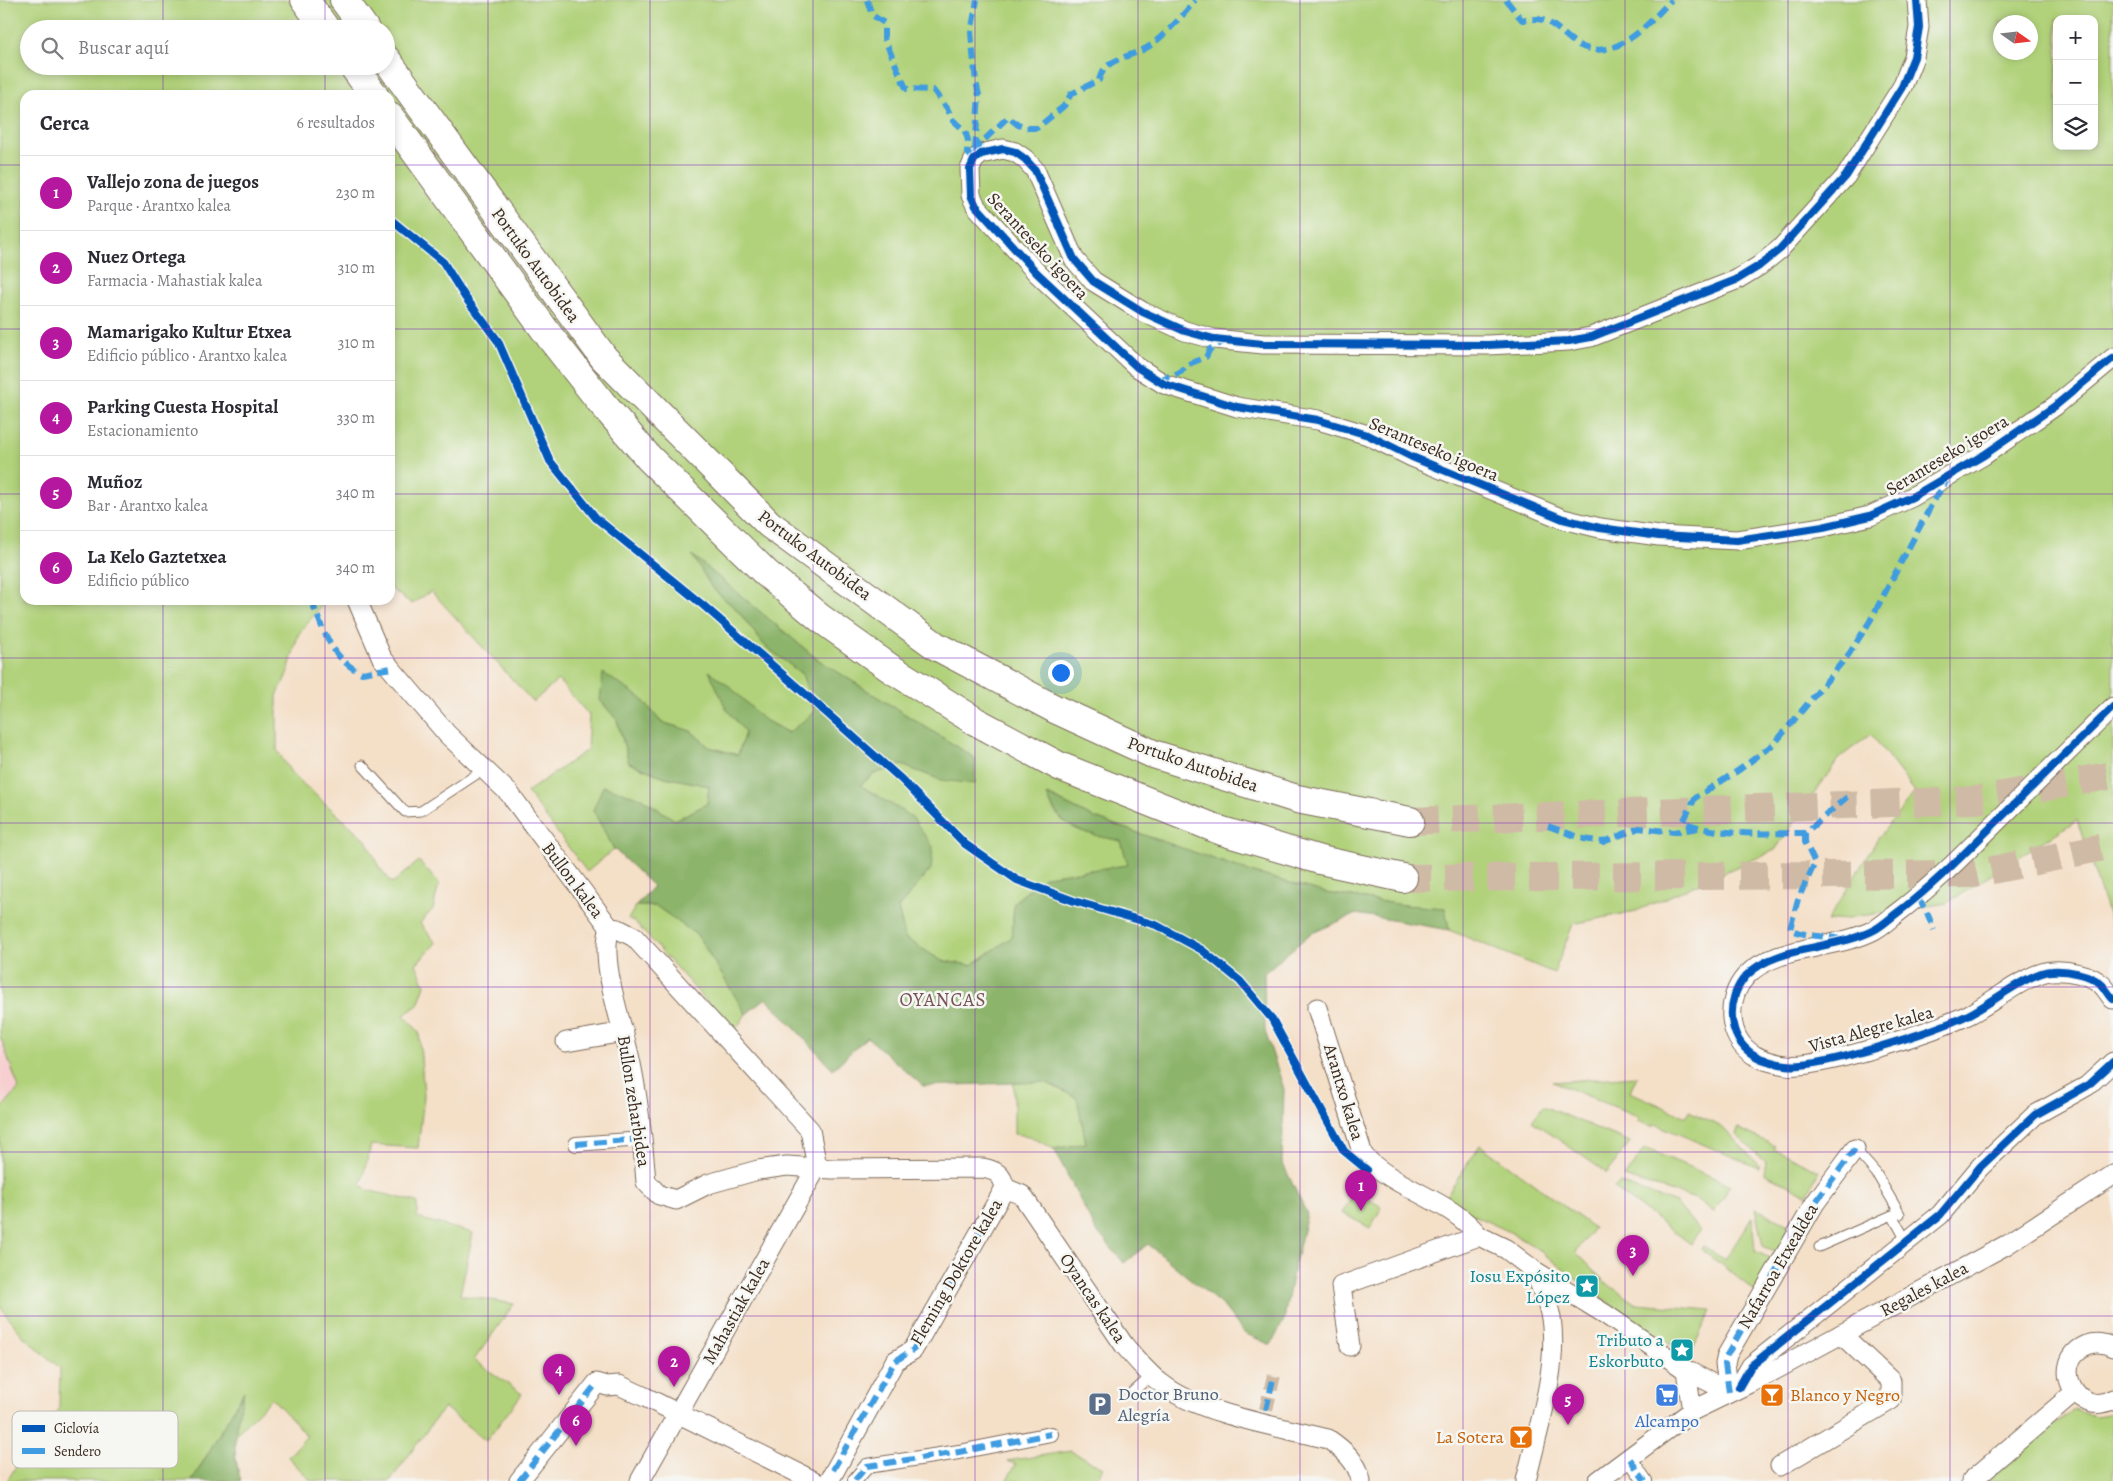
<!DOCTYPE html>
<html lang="es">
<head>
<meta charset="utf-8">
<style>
	:root { --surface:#fff; --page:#f7f7f7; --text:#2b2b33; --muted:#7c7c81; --line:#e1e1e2; --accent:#b5179e }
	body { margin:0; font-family:Alegreya,serif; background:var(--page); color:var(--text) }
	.controls { position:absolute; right:15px; top:15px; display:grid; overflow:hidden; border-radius:10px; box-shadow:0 2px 8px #0003 }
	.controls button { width:45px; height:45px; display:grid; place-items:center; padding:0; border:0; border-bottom:1px solid var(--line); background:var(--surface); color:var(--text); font:25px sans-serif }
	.compass { position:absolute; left:1993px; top:15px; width:45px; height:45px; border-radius:50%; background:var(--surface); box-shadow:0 2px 8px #0003; rotate:104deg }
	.you { position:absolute; left:1060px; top:672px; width:18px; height:18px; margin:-12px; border:4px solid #fff; border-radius:50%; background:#1a73e8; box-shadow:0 0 0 8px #1a73e833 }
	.badge { display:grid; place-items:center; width:32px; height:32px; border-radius:50%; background:var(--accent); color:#fff; font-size:16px; font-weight:700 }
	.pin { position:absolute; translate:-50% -41px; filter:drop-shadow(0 1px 2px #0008) }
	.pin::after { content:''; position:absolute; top:26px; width:18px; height:15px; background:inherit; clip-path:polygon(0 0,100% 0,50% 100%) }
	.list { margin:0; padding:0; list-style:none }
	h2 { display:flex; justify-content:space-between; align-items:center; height:65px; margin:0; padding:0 20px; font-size:21px }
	h2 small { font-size:16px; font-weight:400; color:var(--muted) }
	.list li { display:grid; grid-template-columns:32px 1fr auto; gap:15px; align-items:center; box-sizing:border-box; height:75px; padding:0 20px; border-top:1px solid var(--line) }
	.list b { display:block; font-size:19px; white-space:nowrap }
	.list p { margin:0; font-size:16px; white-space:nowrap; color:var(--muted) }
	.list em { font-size:16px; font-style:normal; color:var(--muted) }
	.icon { flex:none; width:28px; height:28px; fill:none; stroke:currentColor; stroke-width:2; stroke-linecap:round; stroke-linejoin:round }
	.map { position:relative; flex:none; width:2113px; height:1481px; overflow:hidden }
	.search { position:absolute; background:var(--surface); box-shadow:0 2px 8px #0003; left:20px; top:20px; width:375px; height:55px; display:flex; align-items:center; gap:12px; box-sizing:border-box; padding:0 18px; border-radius:28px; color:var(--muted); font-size:19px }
	.panel { position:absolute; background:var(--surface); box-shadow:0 2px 8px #0003; left:20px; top:90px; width:375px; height:515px; border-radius:15px }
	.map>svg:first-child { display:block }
	.built { fill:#f7cfd0 }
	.green { fill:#b1d27a; stroke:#767e4c; fill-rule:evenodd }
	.forest { fill:#8cb46a; stroke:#646f44 }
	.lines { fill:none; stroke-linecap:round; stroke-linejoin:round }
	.pedestrian-tunnel { stroke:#cfbba5; stroke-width:14; stroke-dasharray:14 7; stroke-linecap:butt }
	.motorway-tunnel { stroke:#cfbba5; stroke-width:28; stroke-dasharray:28 14; stroke-linecap:butt }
	.service-casing { stroke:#7c6959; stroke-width:11 }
	.pedestrian-casing { stroke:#7c6959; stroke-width:16 }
	.minor-casing { stroke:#7c6959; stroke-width:21 }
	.motorway-casing { stroke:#7c6959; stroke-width:30 }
	.service { stroke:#fff; stroke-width:9 }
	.pedestrian { stroke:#fff; stroke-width:14 }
	.minor { stroke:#fff; stroke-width:19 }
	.motorway { stroke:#fff; stroke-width:28 }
	.quiet { stroke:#3f9ce0; stroke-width:6; stroke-dasharray:12 6; stroke-linecap:butt }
	.cycleway-casing { stroke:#f6f6f2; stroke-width:11 }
	.cycleway { stroke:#0057b8; stroke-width:8 }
	.grid { fill:none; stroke:#7b2cbf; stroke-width:1; stroke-opacity:0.55 }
	.labels { text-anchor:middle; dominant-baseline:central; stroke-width:5; stroke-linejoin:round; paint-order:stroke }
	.street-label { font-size:18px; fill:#3b2a1e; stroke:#f6f6f2 }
	.culture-label { font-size:18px; fill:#0d838f; stroke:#f6f6f2; text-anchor:end }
	.service-label { font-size:18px; fill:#4e5e75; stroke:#f6f6f2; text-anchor:start }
	.food-label { font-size:18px; fill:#c56008; stroke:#f6f6f2; text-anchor:start }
	.shop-label { font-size:18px; fill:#366cbe; stroke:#f6f6f2 }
	.neighbourhood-label { font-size:19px; letter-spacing:1px; fill:#795258; stroke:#f6f6f2 }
	.key { fill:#f6f6f2; stroke:#beb9b2; stroke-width:1 }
	.key-label { font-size:14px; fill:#3b2a1e }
</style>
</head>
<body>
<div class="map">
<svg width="2113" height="1481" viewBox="0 0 2113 1481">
	<rect width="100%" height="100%" fill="#f6f6f2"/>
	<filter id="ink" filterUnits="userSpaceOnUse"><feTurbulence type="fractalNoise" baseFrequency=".02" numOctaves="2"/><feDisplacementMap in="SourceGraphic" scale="10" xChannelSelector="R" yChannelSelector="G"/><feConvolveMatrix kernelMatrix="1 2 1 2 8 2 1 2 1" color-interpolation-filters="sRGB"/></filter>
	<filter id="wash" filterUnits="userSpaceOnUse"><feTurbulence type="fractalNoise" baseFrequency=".0096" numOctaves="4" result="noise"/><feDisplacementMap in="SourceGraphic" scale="20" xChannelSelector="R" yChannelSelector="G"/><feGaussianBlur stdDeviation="1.12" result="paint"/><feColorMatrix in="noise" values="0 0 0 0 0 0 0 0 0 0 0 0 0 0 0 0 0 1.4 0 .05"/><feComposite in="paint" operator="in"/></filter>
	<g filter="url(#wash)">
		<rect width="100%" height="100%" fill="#f4dfc7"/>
		<polygon class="built" points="0,1036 19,1089 0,1110"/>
		<g class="green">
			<path d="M0 0H2113V929L2077 820 1947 903 1827 921 1879 837 1915 792 1871 734 1839 758 1775 850 1636 911 1573 924 1554 973 1449 930 1445 908 1403 905 1326 893 1254 873 1092 817 1048 795C1055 830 1091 834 1121 841L1129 865 1046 876 1014 902 1012 937 972 965 942 961 905 938 898 908 931 869 912 817 859 786 874 774 902 765 941 780 975 758 817 659 694 557 712 588 738 611 765 646 802 674 815 712 789 733 763 719 730 687 710 672 726 708 745 732 738 755 709 747 691 731 661 722 641 698 600 700 617 720 629 763 665 777 709 786 707 804 675 820 641 798 593 810 614 849 587 872 527 792 587 750 589 715 558 680 533 702 431 591 412 604 390 588V95H25V600H326L298 635 288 672 277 696V750L292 774 366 840 379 867 392 883 419 861 439 884 433 909 420 923 436 943 416 964 425 985 418 1005 404 1015 419 1032 424 1096 418 1148 371 1145 361 1184 367 1190 417 1202V1218L473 1233 460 1295 514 1304 474 1360 522 1394 486 1441 444 1407 390 1481H311L288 1457 307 1436 272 1398 234 1436 243 1393 192 1481H7L21 1458 59 1409 60 1368 23 1336 0 1307V1110L19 1088 0 1036ZM2057 19H2094V146H2057ZM2000 22H2030V52H2000ZM29 29H386V66H29Z"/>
			<polygon points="636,906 656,906 698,936 746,1014 734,1032 635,922 628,919"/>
			<polygon points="1637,1076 1630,1092 1686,1117 1689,1111 1722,1127 1759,1165 1759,1168 1655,1124 1654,1127 1638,1121 1640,1117 1553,1082"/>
			<polygon points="1045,1082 1077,1098 1086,1143 1054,1149 1029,1136 1014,1134 1014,1083"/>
			<polygon points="1543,1106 1630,1142 1607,1173 1532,1121"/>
			<polygon points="1738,1128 1775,1146 1774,1149 1819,1171 1807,1195 1764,1173 1766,1162 1736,1135"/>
			<polygon points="1480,1145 1594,1228 1576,1252 1606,1283 1636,1304 1711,1310 1690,1355 1646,1331 1532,1245 1508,1231 1443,1201"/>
			<polygon points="1645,1148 1731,1185 1714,1212 1696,1199 1624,1177"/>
			<polygon points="1620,1183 1676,1203 1700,1231 1691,1244 1614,1188"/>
			<polygon points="1355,1192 1382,1207 1370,1228 1342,1213"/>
			<polygon points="1755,1208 1794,1228 1779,1253 1763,1246"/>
			<polygon points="1752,1217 1755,1251 1774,1260 1756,1292 1701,1249 1703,1246 1725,1260"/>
			<polygon points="2074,1409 2095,1416 2113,1413 2113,1481 1986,1481"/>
			<polygon points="1071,1451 1103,1468 1095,1481 1006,1481 1016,1464 1007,1461"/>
		</g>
		<g class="forest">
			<path d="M692 555 817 659 975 758V784L941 780 902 765 874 774 860 785 912 817 933 847 931 869 898 908 905 938 942 961 972 965 1012 937 1014 902 1046 876 1128 865 1121 841C1086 833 1061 832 1047 795L1092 817 1254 873 1326 893 1403 905 1445 908 1449 930 1356 914 1310 934 1264 973 1265 1031 1284 1089 1282 1162 1307 1214 1292 1276 1284 1320 1271 1345 1244 1333 1224 1307 1148 1244 1124 1263 1095 1229 1054 1149 1086 1143 1077 1098 1045 1082 923 1086 867 1037 833 1069 766 998 746 1014 698 936 656 906H636L653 886 614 849 593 810 603 786 641 798 675 820 707 804 709 786 665 777 629 763 617 720 600 700 603 673 641 698 661 722 691 731 709 747 738 755 745 732 726 708 709 671 730 687 763 719 788 733 815 712 802 674 765 646 738 611 712 588Z"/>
			<path d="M244 1391C236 1427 230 1445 241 1481H192Z"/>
		</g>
	</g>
	<g filter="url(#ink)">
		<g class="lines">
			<polyline class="pedestrian-tunnel" points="1266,1410 1274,1375"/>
			<g class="motorway-tunnel">
				<polyline points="1410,821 1976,800 2113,775"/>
				<polyline points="1403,878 1973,874 2113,845"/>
			</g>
			<g class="service-casing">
				<g id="service">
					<polyline points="362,765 405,812 421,811 483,770"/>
					<polyline points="1855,1149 1876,1173 1900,1214"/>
					<polyline points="1819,1247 1892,1215 1907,1242"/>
					<polyline points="1133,1392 1152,1375"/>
				</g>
			</g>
			<g class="pedestrian-casing">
				<g id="pedestrian">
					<polyline points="576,1144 642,1139"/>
					<polyline points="1630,1459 1645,1481"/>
					<polyline points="855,1480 867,1466 959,1452 1051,1434"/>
				</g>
			</g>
			<g class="minor-casing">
				<g id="minor">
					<polyline points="1917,0 1919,27 1914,57 1902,87 1846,176 1780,249 1759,266 1736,280 1591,337 1569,341 1488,345 1263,344 1214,339 1185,331 1143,312 1093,281 1074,259 1035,170 1025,159 1015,152 1003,149 981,154 974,160 970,169 971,195 976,206 1037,273 1137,367 1164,384 1237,407 1318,420 1368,435 1412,457 1563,519 1600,528 1659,536 1737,540 1823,527 1870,516 1912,497 1984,455 2055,406 2113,358"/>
					<polyline points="357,600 382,658 447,734 509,793 610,928"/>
					<path d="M2113 707C2067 752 2021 798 1974 844 1949 869 1925 892 1897 913 1889 919 1882 926 1874 930 1836 950 1775 945 1746 976 1725 999 1727 1039 1754 1055 1762 1060 1777 1064 1786 1065 1817 1070 1937 1030 1968 1015 1989 1005 2031 971 2052 971 2067 970 2090 974 2101 984 2106 988 2109 995 2113 999"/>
					<path d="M610 928C598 961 624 1028 631 1064 639 1102 643 1143 646 1182L659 1195 676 1200 708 1184 758 1170 787 1166 832 1169 983 1168C997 1171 1002 1174 1005 1188"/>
					<polyline points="610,928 618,929 634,937 810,1130 817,1167"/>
					<path d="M1317 1008 1363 1155C1395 1190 1449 1198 1479 1236"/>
					<polyline points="566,1042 624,1032"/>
					<path d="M1005 1188 1022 1195 1124 1345C1136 1359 1147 1373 1162 1384 1199 1414 1281 1427 1328 1439 1344 1450 1358 1462 1361 1481"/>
					<polyline points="1350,1346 1341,1286 1479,1236 1506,1249 1535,1271 1605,1314 1686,1370 1729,1392"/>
					<path d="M2113 1347C2105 1343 2095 1342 2087 1345 2048 1361 2076 1420 2113 1399"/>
					<polyline points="1686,1370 1692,1411"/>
					<polyline points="1739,1387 1751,1366 1940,1215 1980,1167 2035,1115 2087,1086 2113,1062"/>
					<polyline points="1729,1392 1725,1364 1727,1355 1815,1203 1855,1149"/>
					<polyline points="1780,1466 1891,1400 1891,1381 1841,1334"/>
					<polyline points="519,1481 597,1383 607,1386 619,1385 645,1397 814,1481"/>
					<polyline points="640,1481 817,1167"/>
					<polyline points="829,1481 895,1361 913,1350 1005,1188"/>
					<path d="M1526 1481C1537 1431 1559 1369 1551 1318 1548 1301 1540 1287 1535 1271"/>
					<polyline points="1598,1481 1692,1411 1764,1376 2006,1245 2113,1175"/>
					<polyline points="1971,1481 2074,1393"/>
				</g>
			</g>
			<g class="motorway-casing">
				<g id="motorway">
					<polyline points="305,0 326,29"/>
					<polyline points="344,0 365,29"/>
					<polyline points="386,59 604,358 769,524 936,646 1055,709 1153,754 1297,799 1410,821"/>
					<polyline points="353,66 374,95"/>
					<polyline points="390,117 550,337 601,402 649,458 766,573 820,618 890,668 975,721 1059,766 1222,831 1320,860 1403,878"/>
				</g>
			</g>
			<use href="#service" class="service"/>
			<use href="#pedestrian" class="pedestrian"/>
			<use href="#minor" class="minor"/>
			<use href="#motorway" class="motorway"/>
			<g class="quiet">
				<polyline points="867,0 872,15 884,23 884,38 905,86 907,89 933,90 947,108 953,120 965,131 968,140 967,152 974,160"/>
				<path d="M1506 0 1522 20C1528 20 1536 18 1542 20 1555 23 1565 37 1577 44 1613 65 1649 24 1671 0"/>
				<polyline points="975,150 979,95 976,82 971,33 977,0"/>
				<path d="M975 154 980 144 1008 117 1018 125 1026 128H1037L1064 106 1071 94 1099 80C1105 57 1130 58 1148 47 1162 38 1185 14 1195 0"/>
				<polyline points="1158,380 1181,372 1186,365 1206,357 1210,349 1225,341"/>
				<path d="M311 600C323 628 331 660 362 673L391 668"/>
				<path d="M1847 797 1805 833C1766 833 1720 837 1683 822L1695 798 1739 770 1775 743 1849 654 1870 621 1934 500 1948 479"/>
				<polyline points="1548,826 1584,839 1603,842 1639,828 1674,832 1698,828"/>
				<path d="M1805 833V842L1815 863 1798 899 1790 929C1805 937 1823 935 1839 939"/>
				<polyline points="1918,897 1926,910 1934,930"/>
				<polyline points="576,1144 642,1139"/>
				<polyline points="1729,1392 1725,1364 1727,1355 1815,1203 1855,1149"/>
				<polyline points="1266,1410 1274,1375"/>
				<polyline points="1630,1459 1645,1481"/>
				<polyline points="833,1470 895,1361 913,1350 996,1204"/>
				<polyline points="855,1480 867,1466 959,1452 1051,1434"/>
				<polyline points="519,1481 597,1383"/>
			</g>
			<g class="cycleway-casing">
				<g id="cycleway">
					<polyline points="1917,0 1919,27 1914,57 1902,87 1846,176 1780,249 1759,266 1736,280 1591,337 1569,341 1488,345 1263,344 1214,339 1185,331 1143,312 1093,281 1074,259 1035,170 1025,159 1015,152 1003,149 981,154 974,160 970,169 971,195 976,206 1037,273 1137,367 1164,384 1237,407 1318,420 1368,435 1412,457 1563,519 1600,528 1659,536 1737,540 1823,527 1870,516 1912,497 1984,455 2055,406 2113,358"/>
					<polyline points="390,219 443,262 465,297 498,341 550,461 596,518 704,606 803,692 901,779 965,844 1017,880 1074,901 1156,925 1202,950 1240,981 1272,1019 1344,1151 1367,1170"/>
					<path d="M2113 707C2067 752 2021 798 1974 844 1949 869 1925 892 1897 913 1889 919 1882 926 1874 930 1836 950 1775 945 1746 976 1725 999 1727 1039 1754 1055 1762 1060 1777 1064 1786 1065 1817 1070 1937 1030 1968 1015 1989 1005 2031 971 2052 971 2067 970 2090 974 2101 984 2106 988 2109 995 2113 999"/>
					<polyline points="1739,1387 1751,1366 1940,1215 1980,1167 2035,1115 2087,1086 2113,1062"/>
				</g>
			</g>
			<use href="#cycleway" class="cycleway"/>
		</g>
	</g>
	<path class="grid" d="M163 0V29M325 0V29M488 0V1481M650 0V1481M813 0V1481M975 0V1481M1138 0V1481M1300 0V1481M1463 0V1481M1625 0V1481M1788 0V1481M1950 0V1481M163 66V95M325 66V95M0 165H25M390 165H2113M0 329H25M390 329H2113M0 494H25M390 494H2113M163 600V1481M325 600V1481M0 658H2113M0 823H2113M0 987H2113M0 1152H2113M0 1316H2113"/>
	<defs>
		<g id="sight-square" transform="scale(1.25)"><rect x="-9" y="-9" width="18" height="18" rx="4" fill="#0f9aa8" stroke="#f6f6f2"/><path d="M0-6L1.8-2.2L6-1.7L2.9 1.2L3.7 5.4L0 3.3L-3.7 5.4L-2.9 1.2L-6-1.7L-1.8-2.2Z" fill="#fff"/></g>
		<g id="supermarket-square" transform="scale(1.25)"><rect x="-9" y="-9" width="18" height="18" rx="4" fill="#3f7fe0" stroke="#f6f6f2"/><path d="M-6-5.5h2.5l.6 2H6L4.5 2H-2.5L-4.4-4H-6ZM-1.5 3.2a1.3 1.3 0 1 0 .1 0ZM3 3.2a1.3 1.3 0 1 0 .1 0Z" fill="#fff"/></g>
		<g id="bar-square" transform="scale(1.25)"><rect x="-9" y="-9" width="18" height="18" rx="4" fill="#e8710a" stroke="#f6f6f2"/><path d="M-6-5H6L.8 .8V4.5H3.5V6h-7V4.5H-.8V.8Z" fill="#fff"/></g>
		<g id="parking-square" transform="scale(1.25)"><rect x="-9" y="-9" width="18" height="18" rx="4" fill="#5c6f8a" stroke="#f6f6f2"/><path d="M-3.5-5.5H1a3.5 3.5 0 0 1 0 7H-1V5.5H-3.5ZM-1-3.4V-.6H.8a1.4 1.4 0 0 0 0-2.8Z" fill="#fff"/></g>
	</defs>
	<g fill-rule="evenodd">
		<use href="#sight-square" x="1587" y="1286"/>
		<use href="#sight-square" x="1682" y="1350"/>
		<use href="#supermarket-square" x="1667" y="1395"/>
		<use href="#bar-square" x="1772" y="1395"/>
		<use href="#parking-square" x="1100" y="1404"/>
		<use href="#bar-square" x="1521" y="1437"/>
	</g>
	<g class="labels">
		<g class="street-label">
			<text transform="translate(1038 246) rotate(47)">Seranteseko igoera</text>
			<text transform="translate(536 265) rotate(54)">Portuko Autobidea</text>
			<text transform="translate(1434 449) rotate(23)">Seranteseko igoera</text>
			<text transform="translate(1947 455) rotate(-31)">Seranteseko igoera</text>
			<text transform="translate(815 555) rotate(37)">Portuko Autobidea</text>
			<text transform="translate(1193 764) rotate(19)">Portuko Autobidea</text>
			<text transform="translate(573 880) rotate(53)">Bullon kalea</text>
			<text transform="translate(1871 1029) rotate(-16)">Vista Alegre kalea</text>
			<text transform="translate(1344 1092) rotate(73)">Arantxo kalea</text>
			<text transform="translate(634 1101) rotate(81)">Bullon zeharbidea</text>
			<text transform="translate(1778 1266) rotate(-60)">Nafarroa Etxealdea</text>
			<text transform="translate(956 1272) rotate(-60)">Fleming Doktore kalea</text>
			<text transform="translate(1924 1289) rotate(-28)">Regales kalea</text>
			<text transform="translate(1093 1298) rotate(56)">Oyancas kalea</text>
			<text transform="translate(736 1311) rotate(-61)">Mahastiak kalea</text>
		</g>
		<g class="culture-label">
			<text x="1570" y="1276">Iosu Expósito<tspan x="1570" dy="21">López</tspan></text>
			<text x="1664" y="1340">Tributo a<tspan x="1664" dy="21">Eskorbuto</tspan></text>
		</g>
		<g class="service-label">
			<text x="1118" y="1394">Doctor Bruno<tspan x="1118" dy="21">Alegría</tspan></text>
		</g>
		<g class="food-label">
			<text x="1790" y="1395">Blanco y Negro</text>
			<text x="1504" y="1437" text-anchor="end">La Sotera</text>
		</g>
		<g class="shop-label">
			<text x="1667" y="1421">Alcampo</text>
		</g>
		<g class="neighbourhood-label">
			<text x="943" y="1000">OYANCAS</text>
		</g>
	</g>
	<rect x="12" y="1411" width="166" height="57" rx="8" class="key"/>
	<rect x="22" y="1425" width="23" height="7" fill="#0057b8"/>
	<rect x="22" y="1448" width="23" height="6" fill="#3f9ce0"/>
	<g class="key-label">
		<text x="54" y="1433">Ciclovía</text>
		<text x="54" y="1456">Sendero</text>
	</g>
</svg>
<div class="controls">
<button>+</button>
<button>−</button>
<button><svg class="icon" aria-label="layers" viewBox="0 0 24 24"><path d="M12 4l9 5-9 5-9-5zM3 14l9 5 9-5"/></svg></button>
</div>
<svg class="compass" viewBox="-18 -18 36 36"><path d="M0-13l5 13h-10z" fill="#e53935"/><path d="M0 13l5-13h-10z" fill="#7c7c81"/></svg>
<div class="you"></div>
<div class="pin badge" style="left:1361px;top:1211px">1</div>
<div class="pin badge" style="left:674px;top:1387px">2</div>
<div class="pin badge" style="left:1633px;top:1276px">3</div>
<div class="pin badge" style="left:559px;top:1395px">4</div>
<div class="pin badge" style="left:1568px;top:1425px">5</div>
<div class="pin badge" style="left:576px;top:1446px">6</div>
<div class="search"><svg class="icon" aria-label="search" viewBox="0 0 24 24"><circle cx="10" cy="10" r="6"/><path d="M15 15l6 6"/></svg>Buscar aquí</div>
<section class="panel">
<h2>Cerca<small>6 resultados</small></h2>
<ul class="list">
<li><span class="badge">1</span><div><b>Vallejo zona de juegos</b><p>Parque · Arantxo kalea</p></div><em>230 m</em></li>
<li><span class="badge">2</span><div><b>Nuez Ortega</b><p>Farmacia · Mahastiak kalea</p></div><em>310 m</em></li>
<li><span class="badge">3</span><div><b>Mamarigako Kultur Etxea</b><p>Edificio público · Arantxo kalea</p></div><em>310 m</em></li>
<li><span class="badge">4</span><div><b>Parking Cuesta Hospital</b><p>Estacionamiento</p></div><em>330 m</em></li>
<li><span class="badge">5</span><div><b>Muñoz</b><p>Bar · Arantxo kalea</p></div><em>340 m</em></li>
<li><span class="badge">6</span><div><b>La Kelo Gaztetxea</b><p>Edificio público</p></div><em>340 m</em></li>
</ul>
</section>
</div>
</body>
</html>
